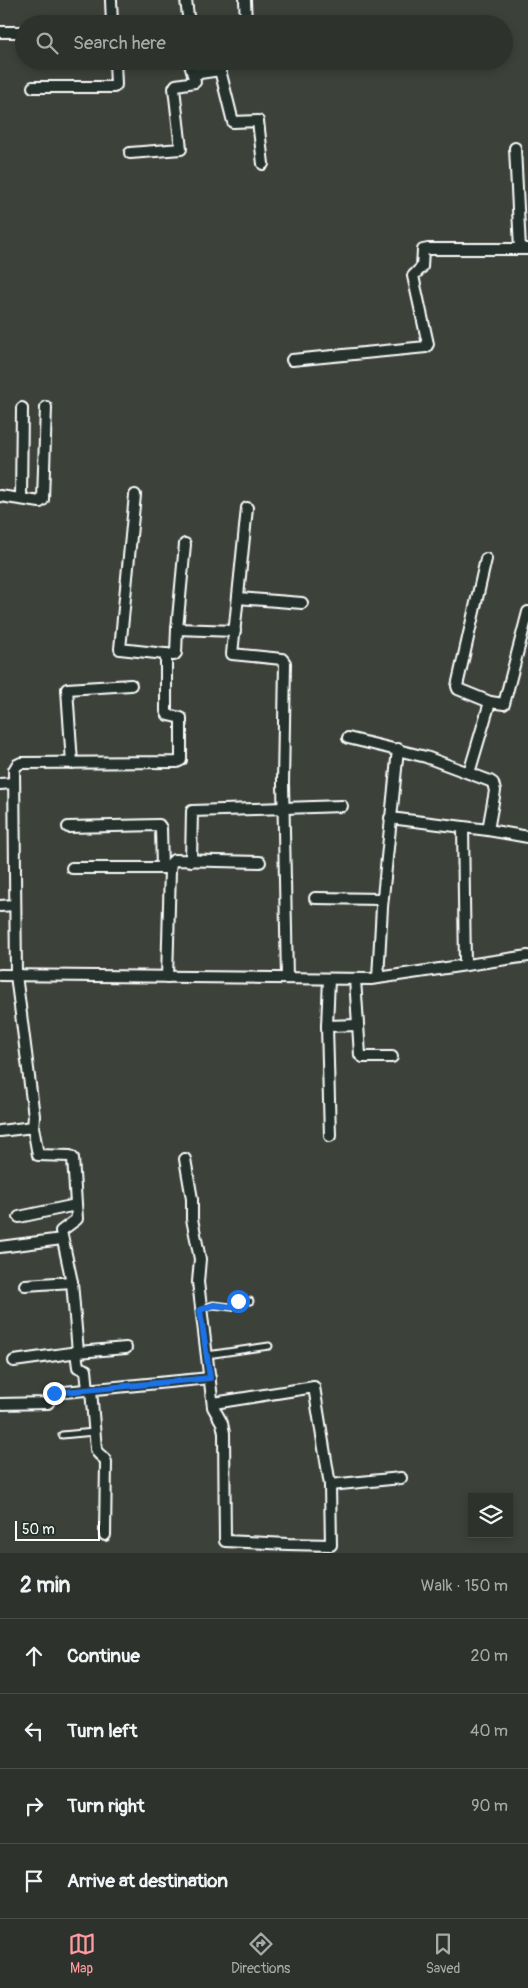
<!DOCTYPE html>
<html lang="en">
<head>
<meta charset="utf-8">
<style>
	:root { --surface:#2d322c; --page:#353a34; --text:#f1f3f6; --muted:#a7aaa9; --line:#484d48; --accent:#ff9aa2 }
	body { margin:0; font-family:Pangolin,sans-serif; background:var(--page); color:var(--text) }
	.controls { position:absolute; right:15px; bottom:15px; display:grid; overflow:hidden; border-radius:0px; box-shadow:0 2px 8px #0003 }
	.controls button { width:45px; height:45px; display:grid; place-items:center; padding:0; border:0; border-bottom:1px solid var(--line); background:var(--surface); color:var(--text); font:25px sans-serif }
	.scale { position:absolute; left:15px; bottom:12px; width:85px; box-sizing:border-box; padding-left:5px; border:2px solid #fff; border-top:0; font-size:14px; line-height:18px; white-space:nowrap; color:#fff; -webkit-text-stroke:4px #26332d; paint-order:stroke }
	.stop { position:absolute; width:15px; height:15px; margin:-11px; border:4px solid #1a73e8; border-radius:50%; background:#fff }
	.stop.end { background:#1a73e8; border-color:#fff; box-shadow:0 1px 5px #0008 }
	.list { margin:0; padding:0; list-style:none }
	h2 { display:flex; justify-content:space-between; align-items:center; height:65px; margin:0; padding:0 20px; font-size:21px }
	h2 small { font-size:16px; font-weight:400; color:var(--muted) }
	.list li { display:grid; grid-template-columns:32px 1fr auto; gap:15px; align-items:center; box-sizing:border-box; height:75px; padding:0 20px; border-top:1px solid var(--line) }
	.list b { display:block; font-size:19px; white-space:nowrap }
	.list em { font-size:16px; font-style:normal; color:var(--muted) }
	.icon { flex:none; width:28px; height:28px; fill:none; stroke:currentColor; stroke-width:2; stroke-linecap:round; stroke-linejoin:round }
	.map { position:relative; flex:none; width:528px; height:1553px; overflow:hidden }
	.search { position:absolute; background:var(--surface); box-shadow:0 2px 8px #0003; left:15px; right:15px; top:15px; height:55px; display:flex; align-items:center; gap:12px; box-sizing:border-box; padding:0 18px; border-radius:28px; color:var(--muted); font-size:19px }
	.sheet { height:365px; background:var(--surface) }
	nav { display:flex; justify-content:space-around; align-items:center; box-sizing:border-box; height:70px; border-top:1px solid var(--line); background:var(--surface); font-size:14px; color:var(--muted) }
	nav a { display:grid; justify-items:center; gap:2px }
	nav .on { color:var(--accent) }
	.map>svg:first-child { display:block }
	.lines { fill:none; stroke-linecap:round; stroke-linejoin:round }
	.service-casing { stroke:#fff; stroke-width:9 }
	.minor-casing { stroke:#fff; stroke-width:14 }
	.service { stroke:#26332d; stroke-width:5 }
	.minor { stroke:#26332d; stroke-width:10 }
	.route { stroke:#1a73e8; stroke-width:6 }
</style>
</head>
<body>
<div class="map">
<svg width="528" height="1553" viewBox="0 0 528 1553">
	<rect width="100%" height="100%" fill="#3c423a"/>
	<filter id="ink" filterUnits="userSpaceOnUse"><feTurbulence type="fractalNoise" baseFrequency=".02" numOctaves="2"/><feDisplacementMap in="SourceGraphic" scale="10" xChannelSelector="R" yChannelSelector="G"/><feConvolveMatrix kernelMatrix="1 2 1 2 8 2 1 2 1" color-interpolation-filters="sRGB"/></filter>
	<g filter="url(#ink)">
		<g class="lines">
			<g class="service-casing">
				<g id="service">
					<polyline points="201,1309 213,1305 231,1307 238,1301 250,1301"/>
					<polyline points="207,1355 269,1346"/>
					<polyline points="62,1435 94,1432"/>
				</g>
			</g>
			<g class="minor-casing">
				<g id="minor">
					<polyline points="111,0 112,24"/>
					<polyline points="186,0 189,24"/>
					<polyline points="245,0 246,24"/>
					<polyline points="0,32 24,32"/>
					<polyline points="193,74 220,70 233,122 258,121 263,164"/>
					<polyline points="33,87 114,87 116,85 115,61"/>
					<polyline points="515,148 520,249"/>
					<polyline points="130,153 181,149 174,88 176,85 195,82 189,61"/>
					<polyline points="292,360 426,347 428,344 413,276 422,267 423,250 428,249 528,249"/>
					<polyline points="135,495 120,649 174,655 176,653 177,629 235,631"/>
					<polyline points="0,496 40,502 43,500 46,407"/>
					<polyline points="21,499 22,408"/>
					<polyline points="247,508 232,654 282,659 285,663 283,783 287,978"/>
					<polyline points="238,598 302,603"/>
					<polyline points="177,629 185,544"/>
					<polyline points="490,702 504,704 528,612"/>
					<polyline points="348,738 426,757 490,781 493,783 495,791 488,830"/>
					<polyline points="72,763 67,689 131,685"/>
					<polyline points="469,773 490,702 458,689 457,686 486,559"/>
					<polyline points="0,784 14,783"/>
					<polyline points="390,818 488,830 528,837"/>
					<polyline points="68,827 159,825 161,828 162,868"/>
					<polyline points="463,827 465,965"/>
					<polyline points="191,861 192,811 342,806"/>
					<polyline points="72,868 166,868 170,870 167,977"/>
					<polyline points="170,870 171,863 174,860 260,862"/>
					<polyline points="315,898 382,899"/>
					<polyline points="0,906 15,905"/>
					<polyline points="0,975 371,979 528,956"/>
					<polyline points="378,978 382,907 398,749"/>
					<polyline points="329,979 327,1026 330,1136"/>
					<polyline points="355,979 360,1055 363,1057 392,1057"/>
					<polyline points="327,1026 358,1025"/>
					<polyline points="33,1128 34,1116 16,975 14,770 17,765 21,763 177,762 181,760 181,718 168,715 166,711 166,654"/>
					<polyline points="0,1131 33,1127 38,1155 70,1156 73,1158 77,1219 61,1231 72,1282 78,1352"/>
					<polyline points="185,1159 192,1199 192,1219 200,1259 198,1282 213,1407 222,1423 224,1433 225,1541 288,1544 331,1545 330,1485"/>
					<polyline points="19,1217 76,1205"/>
					<polyline points="0,1247 62,1239"/>
					<polyline points="25,1285 72,1282"/>
					<polyline points="76,1352 78,1367 86,1370 88,1390"/>
					<polyline points="14,1361 78,1352 126,1348"/>
					<path d="M91 1390 96 1449C97 1455 104 1456 106 1462L105 1535"/>
					<polyline points="214,1403 314,1387 330,1485 401,1478"/>
					<polyline points="0,1404 48,1403 54,1393 210,1378"/>
				</g>
			</g>
			<use href="#service" class="service"/>
			<use href="#minor" class="minor"/>
		</g>
	</g>
	<g class="lines" filter="url(#ink)">
		<polyline class="route" points="54,1393 210,1378 200,1310 214,1305 231,1307 238,1301"/>
	</g>
</svg>
<div class="controls">
<button><svg class="icon" aria-label="layers" viewBox="0 0 24 24"><path d="M12 4l9 5-9 5-9-5zM3 14l9 5 9-5"/></svg></button>
</div>
<div class="scale">50 m</div>
<div class="stop" style="left:238px;top:1301px"></div>
<div class="stop end" style="left:54px;top:1393px"></div>
<div class="search"><svg class="icon" aria-label="search" viewBox="0 0 24 24"><circle cx="10" cy="10" r="6"/><path d="M15 15l6 6"/></svg>Search here</div>
</div>
<section class="sheet">
<h2>2 min<small>Walk · 150 m</small></h2>
<ul class="list">
<li><svg class="icon" aria-label="ahead" viewBox="0 0 24 24"><path d="M12 20V5M6 11l6-6 6 6"/></svg><div><b>Continue</b></div><em>20 m</em></li>
<li><svg class="icon" aria-label="left" viewBox="0 0 24 24"><path d="M17 20v-9H6M10 6l-5 5 5 5"/></svg><div><b>Turn left</b></div><em>40 m</em></li>
<li><svg class="icon" aria-label="right" viewBox="0 0 24 24"><path d="M7 20v-9h11M14 6l5 5-5 5"/></svg><div><b>Turn right</b></div><em>90 m</em></li>
<li><svg class="icon" aria-label="arrive" viewBox="0 0 24 24"><path d="M6 21V4h12l-3 4 3 4H6"/></svg><div><b>Arrive at destination</b></div></li>
</ul>
</section>
<nav>
<a class="on"><svg class="icon" aria-label="map" viewBox="0 0 24 24"><path d="M3 6l6-2 6 2 6-2v14l-6 2-6-2-6 2zM9 4v14M15 6v14"/></svg>Map</a>
<a><svg class="icon" aria-label="directions" viewBox="0 0 24 24"><path d="M12 3l9 9-9 9-9-9zM9 14v-3h6M13 9l2 2-2 2"/></svg>Directions</a>
<a><svg class="icon" aria-label="saved" viewBox="0 0 24 24"><path d="M7 4h10v16l-5-4-5 4z"/></svg>Saved</a>
</nav>
</body>
</html>
